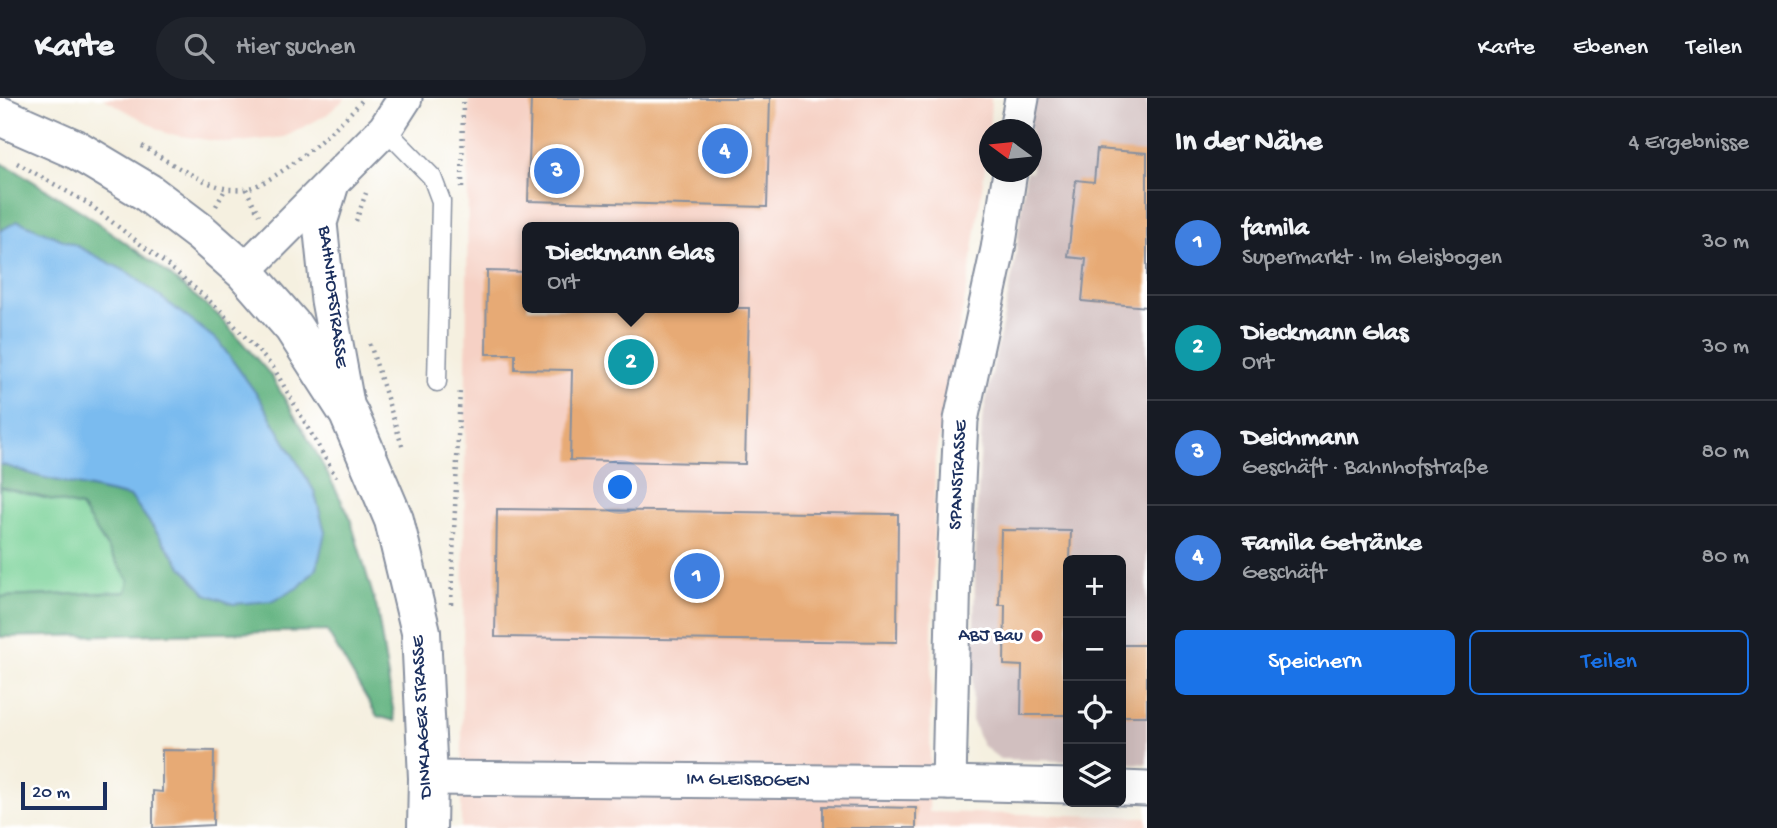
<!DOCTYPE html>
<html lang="de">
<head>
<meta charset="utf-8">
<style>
	:root { --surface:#171b24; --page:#20242c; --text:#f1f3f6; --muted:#9ea1a6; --line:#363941; --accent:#1a73e8 }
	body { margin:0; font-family:"Gochi Hand",sans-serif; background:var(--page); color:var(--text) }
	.controls { position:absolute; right:21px; bottom:21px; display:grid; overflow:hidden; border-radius:10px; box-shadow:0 7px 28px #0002 }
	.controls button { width:63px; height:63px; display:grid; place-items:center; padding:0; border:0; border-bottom:2px solid var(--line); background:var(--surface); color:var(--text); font:35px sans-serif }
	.compass { position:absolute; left:979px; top:21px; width:63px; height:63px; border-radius:50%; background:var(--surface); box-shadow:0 7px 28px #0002; rotate:285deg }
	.scale { position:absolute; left:21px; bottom:18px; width:86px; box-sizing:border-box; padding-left:7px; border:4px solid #1b2f5e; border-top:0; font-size:19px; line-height:24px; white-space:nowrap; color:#1b2f5e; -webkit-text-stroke:5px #fff; paint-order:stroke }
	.you { position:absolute; left:621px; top:390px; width:24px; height:24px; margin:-18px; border:5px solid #fff; border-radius:50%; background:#1a73e8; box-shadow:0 0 0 10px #1a73e833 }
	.badge { display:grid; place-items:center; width:46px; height:46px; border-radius:50%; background:var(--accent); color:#fff; font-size:23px; font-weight:700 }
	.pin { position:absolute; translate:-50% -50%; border:4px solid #fff; box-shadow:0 2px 7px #0006 }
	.popup { position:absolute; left:522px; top:124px; width:217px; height:91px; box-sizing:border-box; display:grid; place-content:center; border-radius:10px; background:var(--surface); filter:drop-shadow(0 2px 5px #0005); font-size:23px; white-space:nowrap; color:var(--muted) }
	.popup b { font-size:26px; color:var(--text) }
	.popup::after { content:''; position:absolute; left:50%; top:100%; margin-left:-14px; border:14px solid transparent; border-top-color:var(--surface) }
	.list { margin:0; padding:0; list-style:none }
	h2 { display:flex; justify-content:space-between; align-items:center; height:91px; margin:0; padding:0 28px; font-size:30px }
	h2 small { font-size:23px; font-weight:400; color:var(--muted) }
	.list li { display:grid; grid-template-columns:46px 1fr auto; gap:21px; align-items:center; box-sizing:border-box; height:105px; padding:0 28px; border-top:2px solid var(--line) }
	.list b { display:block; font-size:26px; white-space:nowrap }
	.list p { margin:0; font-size:23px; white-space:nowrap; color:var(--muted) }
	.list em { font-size:23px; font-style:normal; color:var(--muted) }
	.actions { display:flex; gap:14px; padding:21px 28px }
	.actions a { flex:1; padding:16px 0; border:2px solid var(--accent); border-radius:10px; text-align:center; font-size:24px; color:var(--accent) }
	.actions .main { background:var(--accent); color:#fff }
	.icon { flex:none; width:38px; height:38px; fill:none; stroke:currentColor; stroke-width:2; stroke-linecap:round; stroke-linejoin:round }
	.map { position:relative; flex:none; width:1147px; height:730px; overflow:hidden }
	header { display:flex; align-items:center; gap:42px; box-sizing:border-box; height:98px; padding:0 35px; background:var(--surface); border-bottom:2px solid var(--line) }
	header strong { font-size:33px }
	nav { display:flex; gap:38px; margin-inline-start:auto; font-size:24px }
	.search { width:490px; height:63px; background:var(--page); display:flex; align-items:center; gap:18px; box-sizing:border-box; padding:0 24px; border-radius:38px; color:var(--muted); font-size:26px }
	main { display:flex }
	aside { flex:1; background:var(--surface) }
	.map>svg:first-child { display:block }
	.built { fill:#f6d1c5; fill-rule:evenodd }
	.industrial { fill:#d1bfbf }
	.green { fill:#78d197; stroke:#4a807a; stroke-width:2 }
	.forest { fill:#62b380; stroke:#3e716f; stroke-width:2 }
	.water { fill:#7abbef; stroke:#4a75a6; stroke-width:2 }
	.building { fill:#e7aa75 }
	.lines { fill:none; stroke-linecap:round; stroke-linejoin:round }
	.service-casing { stroke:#88909f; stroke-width:21 }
	.minor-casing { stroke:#88909f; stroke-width:37 }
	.secondary-casing { stroke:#88909f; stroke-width:42 }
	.path { stroke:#88909f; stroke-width:4.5; stroke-dasharray:2 5; stroke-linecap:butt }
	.service { stroke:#fff; stroke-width:18 }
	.minor { stroke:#fff; stroke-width:33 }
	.secondary { stroke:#fff; stroke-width:38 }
	.poi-dot { fill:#d1495b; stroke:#fff; stroke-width:2.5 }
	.labels { text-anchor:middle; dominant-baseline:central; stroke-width:6; stroke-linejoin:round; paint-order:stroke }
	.street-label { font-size:19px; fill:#1b2f5e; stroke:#fff }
	.poi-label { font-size:19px; fill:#1b2f5e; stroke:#fff; text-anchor:end }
</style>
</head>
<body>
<header>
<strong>Karte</strong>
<div class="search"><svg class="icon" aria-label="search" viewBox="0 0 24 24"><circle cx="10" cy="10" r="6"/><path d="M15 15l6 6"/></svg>Hier suchen</div>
<nav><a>Karte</a><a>Ebenen</a><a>Teilen</a></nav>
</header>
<main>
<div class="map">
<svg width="1147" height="730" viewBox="0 0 1147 730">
	<rect width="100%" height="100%" fill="#fff"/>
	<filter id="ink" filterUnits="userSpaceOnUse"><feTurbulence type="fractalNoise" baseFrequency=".0143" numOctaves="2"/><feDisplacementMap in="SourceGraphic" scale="14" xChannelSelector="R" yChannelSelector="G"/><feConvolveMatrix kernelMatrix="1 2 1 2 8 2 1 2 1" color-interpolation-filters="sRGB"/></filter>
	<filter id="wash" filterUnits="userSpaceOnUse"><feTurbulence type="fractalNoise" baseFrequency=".00686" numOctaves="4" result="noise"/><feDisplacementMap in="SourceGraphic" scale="28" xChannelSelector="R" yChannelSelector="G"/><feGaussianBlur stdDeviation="1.57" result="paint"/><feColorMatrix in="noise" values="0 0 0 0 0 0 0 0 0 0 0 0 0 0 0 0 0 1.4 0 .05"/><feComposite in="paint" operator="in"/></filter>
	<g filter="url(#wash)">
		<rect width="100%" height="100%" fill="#f5f0e0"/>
		<g class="built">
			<polygon points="103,0 346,0 326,17 285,39 230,45 168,36"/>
			<path d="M469 0H991L989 42 970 173 935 361 929 714 1147 719V730H461ZM528 129H734V210H528Z"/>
		</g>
		<polygon class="industrial" points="1029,0 1147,0 1147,666 1121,665 1121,462 1068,462 1068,663 1000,661 982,647 972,622 976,429 982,323 1014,169 1026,74 1032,74"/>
		<polygon class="green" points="0,389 81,409 129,483 126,494 0,499"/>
		<polygon class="forest" points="0,65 13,71 84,115 162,171 218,217 270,276 317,356 349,417 377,511 395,623 377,618 327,533 0,539 0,499 126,494 129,483 81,409 0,389 0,366 41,379 131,399 183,470 206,495 233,506 325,434 314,393 258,298 218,243 18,123 0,133"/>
		<polygon class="water" points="18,123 75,147 129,175 218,243 258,298 314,393 325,434 317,470 299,489 273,503 233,506 206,496 183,470 131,399 41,379 0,366 0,133"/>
		<g id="blocks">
			<g class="building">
				<polygon points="531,0 770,0 767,109 528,103"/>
				<polygon points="1097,51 1147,55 1147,209 1082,203 1086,161 1068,159 1076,82 1094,84"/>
				<polygon points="487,173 528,174 528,210 749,210 745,366 570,362 572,272 515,271 515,256 486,256"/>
				<polygon points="497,411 898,416 897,544 495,539"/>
				<polygon points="1001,432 1071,433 1070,462 1068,462 1068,617 1021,617 1022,568 1004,567 1005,507 999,507"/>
				<rect x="1121" y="547" width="26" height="71"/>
				<polygon points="162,652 214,653 213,727 153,730 153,693 162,694"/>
				<polygon points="823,708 916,710 916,730 823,730"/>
			</g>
		</g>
	</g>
	<g filter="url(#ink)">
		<use href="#blocks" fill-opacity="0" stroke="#88909f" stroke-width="2"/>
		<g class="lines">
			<g class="service-casing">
				<polyline id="service" points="385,31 432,79 441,103 437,284"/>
			</g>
			<g class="minor-casing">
				<g id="minor">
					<polyline points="1016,32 1022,0"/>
					<polyline points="332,86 320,125 328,202 348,311"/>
					<polyline points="244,173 385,31 405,0"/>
					<polyline points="428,680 949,685 1068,688"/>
					<polyline points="949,685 954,469 961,322 998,151 1010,74"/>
					<polyline points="1121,690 1147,691"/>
				</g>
			</g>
			<g class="secondary-casing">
				<polyline id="secondary" points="0,18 77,52 147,94 201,135 244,173 293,229 349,316 394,422 421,534 428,680 427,730"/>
			</g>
			<g class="path">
				<path d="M142 48C164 61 204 87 229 91 233 91 241 92 245 91 277 86 343 25 364 0"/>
				<polyline points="17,65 89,106 175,173 221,213 273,269 336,379"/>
				<polyline points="462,90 463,0"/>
				<polyline points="246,91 259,117"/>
				<polyline points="216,108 226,90"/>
				<polyline points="356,123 366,95"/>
				<polyline points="370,246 403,351"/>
				<polyline points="451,506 460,291"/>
			</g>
			<use href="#service" class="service"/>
			<use href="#minor" class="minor"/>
			<use href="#secondary" class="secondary"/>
		</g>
	</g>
	<circle class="poi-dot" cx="1037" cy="538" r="7"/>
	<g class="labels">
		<g class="street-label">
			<text transform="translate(332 199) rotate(83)">BAHNHOFSTRASSE</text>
			<text transform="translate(959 377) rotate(-87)">SPANSTRASSE</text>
			<text transform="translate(423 619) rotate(-93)">DINKLAGER STRASSE</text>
			<text transform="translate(748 683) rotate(1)">IM GLEISBOGEN</text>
		</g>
		<g class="poi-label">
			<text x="1023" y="538">ABJ Bau</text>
		</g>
	</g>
</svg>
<div class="controls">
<button>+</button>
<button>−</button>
<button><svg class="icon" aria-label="locate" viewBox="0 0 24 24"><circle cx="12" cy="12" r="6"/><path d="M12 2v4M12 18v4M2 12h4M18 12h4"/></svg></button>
<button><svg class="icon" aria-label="layers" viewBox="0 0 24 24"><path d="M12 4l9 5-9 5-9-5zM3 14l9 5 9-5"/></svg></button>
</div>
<svg class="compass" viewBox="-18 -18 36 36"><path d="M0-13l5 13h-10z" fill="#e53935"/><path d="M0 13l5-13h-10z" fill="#9ea1a6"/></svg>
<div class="scale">20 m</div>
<div class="you"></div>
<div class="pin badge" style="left:697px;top:478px;background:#3f7fe0">1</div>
<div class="pin badge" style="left:631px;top:264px;background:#0f9aa8">2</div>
<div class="popup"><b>Dieckmann Glas</b>Ort</div>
<div class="pin badge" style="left:557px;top:73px;background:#3f7fe0">3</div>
<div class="pin badge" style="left:725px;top:53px;background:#3f7fe0">4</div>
</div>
<aside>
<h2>In der Nähe<small>4 Ergebnisse</small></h2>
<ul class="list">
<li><span class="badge" style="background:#3f7fe0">1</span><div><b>famila</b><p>Supermarkt · Im Gleisbogen</p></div><em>30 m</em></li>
<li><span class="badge" style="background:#0f9aa8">2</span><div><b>Dieckmann Glas</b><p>Ort</p></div><em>30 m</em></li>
<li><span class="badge" style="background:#3f7fe0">3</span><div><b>Deichmann</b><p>Geschäft · Bahnhofstraße</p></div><em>80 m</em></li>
<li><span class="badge" style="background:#3f7fe0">4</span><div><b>Famila Getränke</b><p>Geschäft</p></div><em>80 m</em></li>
</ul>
<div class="actions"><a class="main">Speichern</a><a>Teilen</a></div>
</aside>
</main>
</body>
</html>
